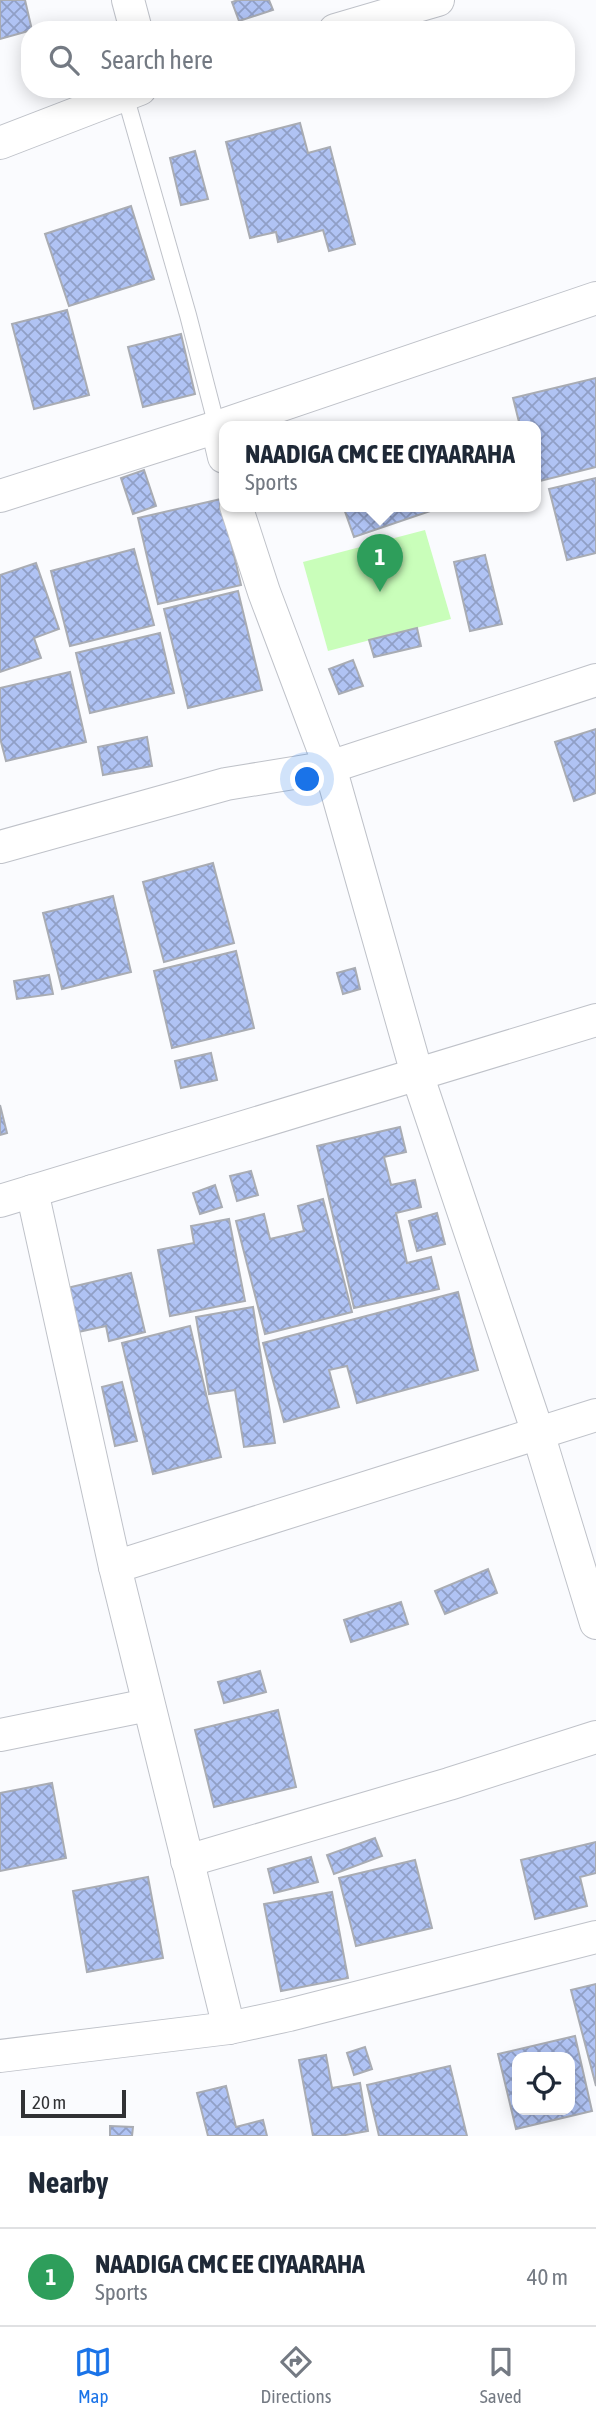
<!DOCTYPE html>
<html lang="en">
<head>
<meta charset="utf-8">
<style>
	:root { --surface:#fff; --page:#f6f6f7; --text:#1f2937; --muted:#747a83; --line:#e0e1e3; --accent:#1a73e8 }
	body { margin:0; font-family:"Asap Condensed",sans-serif; background:var(--page); color:var(--text) }
	.controls { position:absolute; right:21px; bottom:21px; display:grid; overflow:hidden; border-radius:14px; box-shadow:0 4px 18px #0003 }
	.controls button { width:63px; height:63px; display:grid; place-items:center; padding:0; border:0; border-bottom:2px solid var(--line); background:var(--surface); color:var(--text); font:35px sans-serif }
	.scale { position:absolute; left:21px; bottom:18px; width:105px; box-sizing:border-box; padding-left:7px; border:4px solid #313235; border-top:0; font-size:19px; line-height:24px; white-space:nowrap; color:#313235; -webkit-text-stroke:5px #fafbfe; paint-order:stroke }
	.you { position:absolute; left:308px; top:780px; width:24px; height:24px; margin:-18px; border:5px solid #fff; border-radius:50%; background:#1a73e8; box-shadow:0 0 0 10px #1a73e833 }
	.badge { display:grid; place-items:center; width:46px; height:46px; border-radius:50%; background:var(--accent); color:#fff; font-size:23px; font-weight:700 }
	.pin { position:absolute; translate:-50% -58px; filter:drop-shadow(0 2px 4px #0008) }
	.pin::after { content:''; position:absolute; top:37px; width:24px; height:21px; background:inherit; clip-path:polygon(0 0,100% 0,50% 100%) }
	.popup { position:absolute; left:219px; top:421px; width:322px; height:91px; box-sizing:border-box; display:grid; place-content:center; border-radius:14px; background:var(--surface); filter:drop-shadow(0 2px 5px #0005); font-size:23px; white-space:nowrap; color:var(--muted) }
	.popup b { font-size:26px; color:var(--text) }
	.popup::after { content:''; position:absolute; left:50%; top:100%; margin-left:-14px; border:14px solid transparent; border-top-color:var(--surface) }
	.list { margin:0; padding:0; list-style:none }
	h2 { display:flex; justify-content:space-between; align-items:center; height:91px; margin:0; padding:0 28px; font-size:30px }
	h2 small { font-size:23px; font-weight:400; color:var(--muted) }
	.list li { display:grid; grid-template-columns:46px 1fr auto; gap:21px; align-items:center; box-sizing:border-box; height:98px; padding:0 28px; border-top:2px solid var(--line) }
	.list b { display:block; font-size:26px; white-space:nowrap }
	.list p { margin:0; font-size:23px; white-space:nowrap; color:var(--muted) }
	.list em { font-size:23px; font-style:normal; color:var(--muted) }
	.icon { flex:none; width:38px; height:38px; fill:none; stroke:currentColor; stroke-width:2; stroke-linecap:round; stroke-linejoin:round }
	.map { position:relative; flex:none; width:596px; height:2136px; overflow:hidden }
	.search { position:absolute; background:var(--surface); box-shadow:0 4px 18px #0003; left:21px; right:21px; top:21px; height:77px; display:flex; align-items:center; gap:18px; box-sizing:border-box; padding:0 24px; border-radius:28px; color:var(--muted); font-size:26px }
	.sheet { height:189px; background:var(--surface) }
	nav { display:flex; justify-content:space-around; align-items:center; box-sizing:border-box; height:98px; border-top:2px solid var(--line); background:var(--surface); font-size:19px; color:var(--muted) }
	nav a { display:grid; justify-items:center; gap:4px }
	nav .on { color:var(--accent) }
	.map>svg:first-child { display:block }
	.garden { fill:#c9feba }
	.building { fill:url(#building-cross-hatch); stroke:#a9acb3; stroke-width:2; fill-rule:evenodd }
	.lines { fill:none; stroke-linecap:round; stroke-linejoin:round }
	.service-casing { stroke:#bfc2c9; stroke-width:18 }
	.minor-casing { stroke:#bfc2c9; stroke-width:34 }
	.service { stroke:#fff; stroke-width:16 }
	.minor { stroke:#fff; stroke-width:32 }
</style>
</head>
<body>
<div class="map">
<svg width="596" height="2136" viewBox="0 0 596 2136">
	<defs>
		<pattern id="building-cross-hatch" width="8" height="8" patternUnits="userSpaceOnUse" patternTransform="scale(1.75)"><rect width="8" height="8" fill="#b0c3f4"/><path d="M0 0l8 8M0 8l8-8" fill="none" stroke="#909fc6"/></pattern>
	</defs>
	<rect width="100%" height="100%" fill="#fafbfe"/>
	<polygon class="garden" points="425,530 451,619 328,651 303,562"/>
	<g class="building">
		<polygon points="0,0 25,0 32,30 0,39"/>
		<polygon points="238,0 269,0 273,10 239,21 232,2"/>
		<polygon points="300,123 308,153 330,147 355,244 329,251 323,230 278,242 276,232 250,238 226,142"/>
		<polygon points="195,151 208,199 181,205 170,158"/>
		<polygon points="131,206 154,279 69,306 45,234"/>
		<polygon points="67,310 89,395 34,409 12,324"/>
		<polygon points="181,334 195,394 143,407 128,347"/>
		<polygon points="596,378 596,467 536,482 536,426 520,426 513,398"/>
		<polygon points="144,470 156,506 133,514 121,478"/>
		<polygon points="596,478 596,553 567,560 549,489"/>
		<polygon points="221,499 241,585 158,604 138,518"/>
		<polygon points="343,506 445,506 354,537"/>
		<polygon points="134,549 154,625 70,646 51,571"/>
		<polygon points="485,555 502,624 470,631 454,562"/>
		<polygon points="36,563 59,629 34,638 41,658 0,672 0,575"/>
		<polygon points="238,591 262,690 188,708 164,609"/>
		<polygon points="417,628 421,646 374,657 369,640"/>
		<polygon points="160,633 174,693 90,713 76,653"/>
		<polygon points="353,660 363,686 339,694 329,669"/>
		<polygon points="70,672 86,742 6,761 0,738 0,688"/>
		<polygon points="596,729 596,793 574,801 555,742"/>
		<polygon points="147,737 152,766 103,775 98,747"/>
		<polygon points="213,863 234,943 164,962 143,882"/>
		<polygon points="113,896 131,972 62,989 43,913"/>
		<polygon points="236,951 254,1028 172,1048 154,971"/>
		<polygon points="355,968 360,989 343,994 337,973"/>
		<polygon points="49,975 53,994 17,999 14,981"/>
		<polygon points="211,1053 217,1080 181,1088 175,1061"/>
		<polygon points="0,1105 7,1133 0,1135"/>
		<polygon points="400,1127 406,1152 384,1157 391,1185 415,1180 421,1207 396,1213 407,1263 431,1257 439,1289 354,1308 317,1146"/>
		<polygon points="251,1171 258,1195 237,1201 230,1176"/>
		<polygon points="215,1185 222,1207 200,1214 193,1193"/>
		<polygon points="323,1199 352,1312 265,1334 236,1221 264,1214 270,1239 304,1231 298,1206"/>
		<polygon points="437,1213 445,1244 417,1251 409,1221"/>
		<polygon points="229,1219 245,1301 170,1316 158,1250 194,1243 191,1226"/>
		<polygon points="131,1273 145,1332 109,1341 106,1326 78,1332 67,1288"/>
		<polygon points="458,1292 478,1370 357,1403 347,1366 329,1370 339,1407 284,1422 263,1343"/>
		<polygon points="253,1307 275,1443 244,1447 235,1390 209,1394 196,1317"/>
		<polygon points="190,1326 221,1457 153,1474 122,1343"/>
		<polygon points="122,1382 137,1441 115,1446 102,1387"/>
		<polygon points="488,1569 497,1593 445,1614 435,1591"/>
		<polygon points="401,1602 408,1624 351,1642 344,1620"/>
		<polygon points="260,1671 266,1692 224,1703 218,1682"/>
		<polygon points="278,1710 296,1787 214,1807 195,1730"/>
		<polygon points="52,1783 66,1858 0,1871 0,1793"/>
		<polygon points="375,1838 382,1856 334,1874 327,1855"/>
		<polygon points="596,1842 596,1873 580,1877 587,1906 535,1919 521,1860"/>
		<polygon points="311,1857 318,1882 274,1893 268,1869"/>
		<polygon points="415,1860 432,1928 356,1946 339,1878"/>
		<polygon points="148,1877 163,1958 87,1972 73,1891"/>
		<polygon points="332,1892 348,1978 281,1991 264,1904"/>
		<polygon points="596,1984 596,2086 571,1990"/>
		<path d="M575 2036 592 2111 516 2129 498 2054ZM517 2057H570V2110H517Z"/>
		<polygon points="365,2047 372,2069 354,2075 347,2053"/>
		<polygon points="326,2055 332,2088 360,2083 368,2131 340,2136 313,2136 299,2060"/>
		<polygon points="450,2066 467,2136 379,2136 367,2085"/>
		<polygon points="226,2086 236,2127 263,2120 267,2136 208,2136 197,2093"/>
		<polygon points="110,2126 133,2127 132,2136 110,2136"/>
	</g>
	<g class="lines">
		<g class="service-casing">
			<polyline id="service" points="125,95 188,315 217,427"/>
		</g>
		<g class="minor-casing">
			<g id="minor">
				<polyline points="128,0 136,30"/>
				<polyline points="335,30 438,0"/>
				<polyline points="0,143 140,89"/>
				<polyline points="217,427 224,457"/>
				<polyline points="0,496 217,427 596,298"/>
				<polyline points="236,506 264,592 330,767 417,1074 538,1433 596,1623"/>
				<polyline points="0,847 226,784 330,767 596,680"/>
				<polyline points="32,1191 115,1567 229,2028"/>
				<polyline points="0,1201 596,1020"/>
				<polyline points="115,1567 596,1415"/>
				<polyline points="0,1735 148,1705"/>
				<polyline points="187,1861 449,1784 596,1737"/>
				<polyline points="0,2056 229,2028 289,2015 596,1937"/>
			</g>
		</g>
		<use href="#service" class="service"/>
		<use href="#minor" class="minor"/>
	</g>
</svg>
<div class="controls">
<button><svg class="icon" aria-label="locate" viewBox="0 0 24 24"><circle cx="12" cy="12" r="6"/><path d="M12 2v4M12 18v4M2 12h4M18 12h4"/></svg></button>
</div>
<div class="scale">20 m</div>
<div class="you"></div>
<div class="pin badge" style="left:380px;top:592px;background:#2e9e5b">1</div>
<div class="popup"><b>NAADIGA CMC EE CIYAARAHA</b>Sports</div>
<div class="search"><svg class="icon" aria-label="search" viewBox="0 0 24 24"><circle cx="10" cy="10" r="6"/><path d="M15 15l6 6"/></svg>Search here</div>
</div>
<section class="sheet">
<h2>Nearby<small></small></h2>
<ul class="list">
<li><span class="badge" style="background:#2e9e5b">1</span><div><b>NAADIGA CMC EE CIYAARAHA</b><p>Sports</p></div><em>40 m</em></li>
</ul>
</section>
<nav>
<a class="on"><svg class="icon" aria-label="map" viewBox="0 0 24 24"><path d="M3 6l6-2 6 2 6-2v14l-6 2-6-2-6 2zM9 4v14M15 6v14"/></svg>Map</a>
<a><svg class="icon" aria-label="directions" viewBox="0 0 24 24"><path d="M12 3l9 9-9 9-9-9zM9 14v-3h6M13 9l2 2-2 2"/></svg>Directions</a>
<a><svg class="icon" aria-label="saved" viewBox="0 0 24 24"><path d="M7 4h10v16l-5-4-5 4z"/></svg>Saved</a>
</nav>
</body>
</html>
